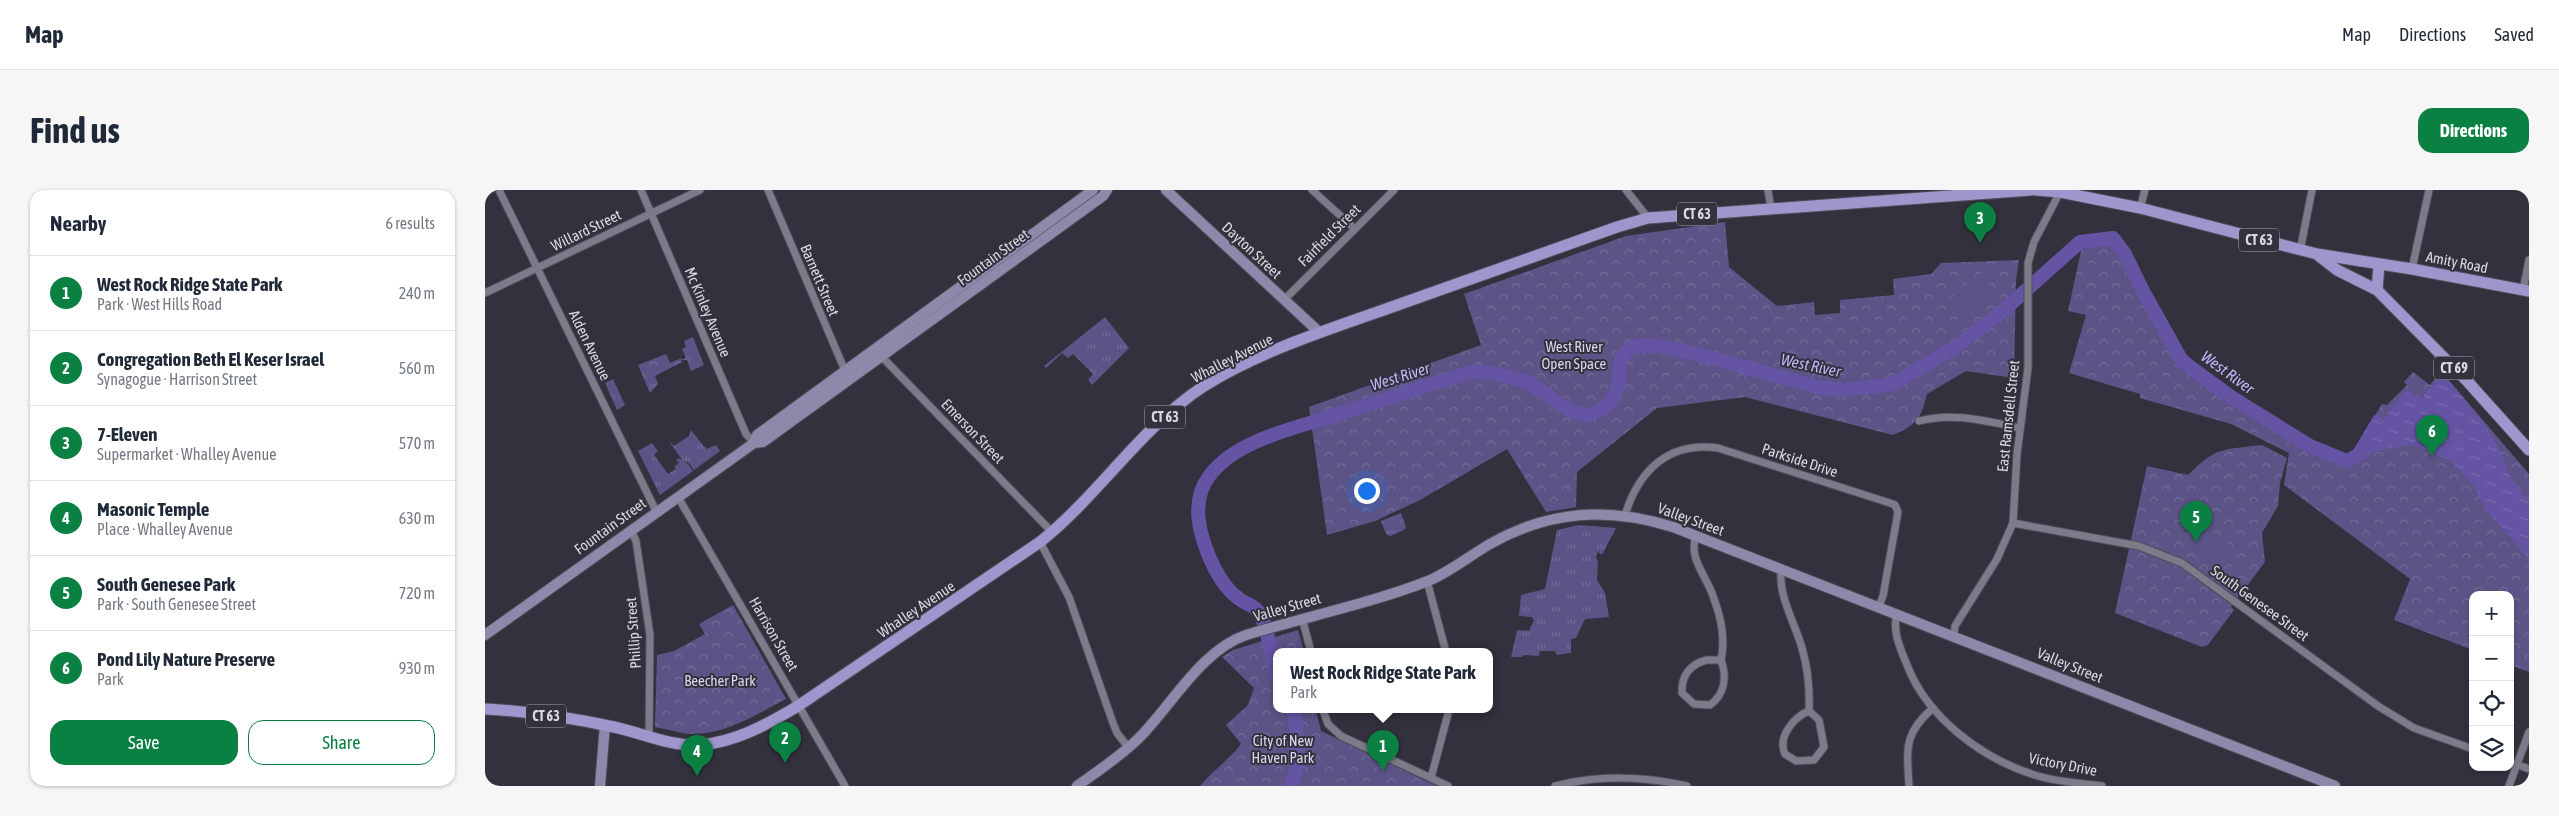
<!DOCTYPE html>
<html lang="en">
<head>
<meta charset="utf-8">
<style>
	:root { --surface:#fff; --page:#f6f6f7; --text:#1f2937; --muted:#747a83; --line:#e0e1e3; --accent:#0b8043 }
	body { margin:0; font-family:"Asap Condensed",sans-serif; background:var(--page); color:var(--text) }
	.controls { position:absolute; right:15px; bottom:15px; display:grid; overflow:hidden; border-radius:10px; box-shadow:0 1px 4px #0004 }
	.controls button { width:45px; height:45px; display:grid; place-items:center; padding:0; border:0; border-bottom:1px solid var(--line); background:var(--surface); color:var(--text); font:25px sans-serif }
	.you { position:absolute; left:881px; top:300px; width:18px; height:18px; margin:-12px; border:4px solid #fff; border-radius:50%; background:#1a73e8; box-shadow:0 0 0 8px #1a73e833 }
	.badge { display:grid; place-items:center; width:32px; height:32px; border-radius:50%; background:var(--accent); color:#fff; font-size:16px; font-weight:700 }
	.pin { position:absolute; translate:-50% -41px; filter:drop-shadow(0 1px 2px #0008) }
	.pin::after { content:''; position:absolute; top:26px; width:18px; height:15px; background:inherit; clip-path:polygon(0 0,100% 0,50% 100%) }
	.popup { position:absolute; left:788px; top:458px; width:220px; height:65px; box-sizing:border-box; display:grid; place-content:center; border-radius:10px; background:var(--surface); filter:drop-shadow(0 1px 4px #0005); font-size:16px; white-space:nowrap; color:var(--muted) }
	.popup b { font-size:19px; color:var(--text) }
	.popup::after { content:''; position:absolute; left:50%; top:100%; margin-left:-10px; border:10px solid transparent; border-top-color:var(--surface) }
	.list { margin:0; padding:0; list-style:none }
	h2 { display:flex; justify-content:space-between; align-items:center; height:65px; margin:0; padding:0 20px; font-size:21px }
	h2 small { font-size:16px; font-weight:400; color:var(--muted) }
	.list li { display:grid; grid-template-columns:32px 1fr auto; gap:15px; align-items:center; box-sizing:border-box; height:75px; padding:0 20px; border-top:1px solid var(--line) }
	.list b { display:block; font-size:19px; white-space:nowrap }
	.list p { margin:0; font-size:16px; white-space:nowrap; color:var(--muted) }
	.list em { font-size:16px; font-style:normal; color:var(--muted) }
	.actions { display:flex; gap:10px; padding:15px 20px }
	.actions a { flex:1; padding:11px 0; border:1px solid var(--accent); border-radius:15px; text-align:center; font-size:18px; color:var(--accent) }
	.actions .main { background:var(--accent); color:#fff }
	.icon { flex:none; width:28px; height:28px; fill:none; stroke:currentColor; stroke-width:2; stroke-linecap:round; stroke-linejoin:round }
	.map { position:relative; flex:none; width:2044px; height:596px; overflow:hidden; border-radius:15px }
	header { display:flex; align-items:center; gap:30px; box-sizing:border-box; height:70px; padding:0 25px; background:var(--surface); border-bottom:1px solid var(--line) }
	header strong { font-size:24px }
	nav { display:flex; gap:28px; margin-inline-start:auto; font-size:18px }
	.intro { display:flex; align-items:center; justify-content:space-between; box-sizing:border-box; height:120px; padding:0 30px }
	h1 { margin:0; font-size:35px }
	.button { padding:12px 22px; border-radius:15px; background:var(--accent); color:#fff; font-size:18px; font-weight:700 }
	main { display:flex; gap:30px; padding:0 30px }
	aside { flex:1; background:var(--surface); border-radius:15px; box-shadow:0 1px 4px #0004 }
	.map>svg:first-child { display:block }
	.grass { fill:url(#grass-tufts) }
	.park { fill:url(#park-crowns) }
	.pitch { fill:#5c5487 }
	.water { fill:url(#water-ripples) }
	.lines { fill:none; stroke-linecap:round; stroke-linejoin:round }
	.river { stroke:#6454a3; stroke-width:14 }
	.street-casing { stroke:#4f4e59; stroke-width:9 }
	.secondary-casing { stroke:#4f4e59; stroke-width:12 }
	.primary-casing { stroke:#4f4e59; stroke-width:13 }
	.street { stroke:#7d7b89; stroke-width:7 }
	.secondary { stroke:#8e88ab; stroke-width:10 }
	.primary { stroke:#9e96cd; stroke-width:11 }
	.labels { text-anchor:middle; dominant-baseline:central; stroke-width:4; stroke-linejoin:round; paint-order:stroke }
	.shield { fill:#33313d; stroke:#a7a6af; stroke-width:1 }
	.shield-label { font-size:14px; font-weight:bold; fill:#d9d8e0 }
	.street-label { font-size:15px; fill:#d9d8e0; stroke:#33313d }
	.park-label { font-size:15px; fill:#d8d6ec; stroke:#33313d }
	.water-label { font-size:16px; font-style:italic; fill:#beb5f6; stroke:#33313d }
</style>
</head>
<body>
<header>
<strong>Map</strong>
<nav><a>Map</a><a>Directions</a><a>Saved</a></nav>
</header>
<div class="intro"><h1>Find us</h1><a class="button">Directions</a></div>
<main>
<aside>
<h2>Nearby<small>6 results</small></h2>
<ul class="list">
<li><span class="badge">1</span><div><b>West Rock Ridge State Park</b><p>Park · West Hills Road</p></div><em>240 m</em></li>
<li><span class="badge">2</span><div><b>Congregation Beth El Keser Israel</b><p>Synagogue · Harrison Street</p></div><em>560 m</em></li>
<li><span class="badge">3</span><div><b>7-Eleven</b><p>Supermarket · Whalley Avenue</p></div><em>570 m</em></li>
<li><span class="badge">4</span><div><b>Masonic Temple</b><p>Place · Whalley Avenue</p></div><em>630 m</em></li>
<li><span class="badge">5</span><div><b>South Genesee Park</b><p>Park · South Genesee Street</p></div><em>720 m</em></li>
<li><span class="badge">6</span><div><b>Pond Lily Nature Preserve</b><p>Park</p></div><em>930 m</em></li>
</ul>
<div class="actions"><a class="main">Save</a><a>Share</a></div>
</aside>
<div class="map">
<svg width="2044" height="596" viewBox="0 0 2044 596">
	<defs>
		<pattern id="grass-tufts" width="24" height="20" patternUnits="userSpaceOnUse" patternTransform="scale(1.25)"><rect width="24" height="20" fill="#5c5487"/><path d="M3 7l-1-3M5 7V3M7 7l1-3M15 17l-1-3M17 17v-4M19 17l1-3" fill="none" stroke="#736c98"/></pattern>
		<pattern id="park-crowns" width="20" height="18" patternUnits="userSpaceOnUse" patternTransform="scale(1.25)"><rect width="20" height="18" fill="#5c5487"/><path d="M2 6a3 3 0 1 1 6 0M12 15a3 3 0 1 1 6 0" fill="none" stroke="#736c98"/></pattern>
		<pattern id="water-ripples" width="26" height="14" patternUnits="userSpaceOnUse" patternTransform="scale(1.25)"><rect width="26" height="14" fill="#6454a3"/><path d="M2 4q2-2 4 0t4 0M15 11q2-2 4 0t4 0" fill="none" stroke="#7a6caf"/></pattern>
	</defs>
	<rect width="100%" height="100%" fill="#33313d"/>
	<g class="grass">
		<polygon points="620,127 644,158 607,195 603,190 608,184 588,164 583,168 577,163 561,178 559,176"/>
		<polygon points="208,147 219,175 206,181 202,170 196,170 201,168 197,159 201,157 199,151"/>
		<polygon points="128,189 140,215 132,220 120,193"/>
		<polygon points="206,240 221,259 231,255 235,261 209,280 204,273 198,271 183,250 189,256 204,246"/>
		<polygon points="167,253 173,261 169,265 183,284 191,279 189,277 194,273 191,270 194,268 203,274 208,281 175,305 153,261"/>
		<polygon points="1094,335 1131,338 1117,365 1113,362 1111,367 1113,372 1112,390 1120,403 1124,427 1100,429 1091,448 1086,449 1086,463 1072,465 1070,461 1055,461 1054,466 1039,465 1037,467 1026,467 1032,440 1044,441 1049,430 1047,427 1034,426 1036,405 1060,399 1072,340"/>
	</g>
	<g class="park">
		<path d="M1240 32 1244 77 1292 116 1329 112 1330 125 1355 123V110L1409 105 1408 89 1446 84 1456 73 1534 70 1531 90 1529 188 1481 181 1442 204C1436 229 1431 235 1408 245L1260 207 1172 218 1092 282 1091 317 1061 322 1022 259 935 310 890 331 842 345 824 217 996 155 979 104 1141 46Z"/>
		<polygon points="1613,49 1635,58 1643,67 1701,164 1737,198 1807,241 1859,276 1897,214 1902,215 1922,195 1919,192 1928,182 1945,195 1956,181 2044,284 2044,482 2025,475 2025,405 1988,405 1988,460 1909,430 1925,389 1799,295 1804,263 1746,234 1655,208 1655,204 1584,183 1601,125 1583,121 1598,52"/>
		<polygon points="181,164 185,173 196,168 197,172 170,186 173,194 165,203 153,175"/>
		<path d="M1777 255 1802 268 1795 293 1793 316 1777 343 1780 372 1746 417 1749 420 1723 455 1717 457 1630 423 1662 276 1703 285C1732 256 1738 260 1777 255Z"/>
		<polygon points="916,323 921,337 919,340 905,346 901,344 896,331"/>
		<path d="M248 415 301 509C272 524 242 544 208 544 196 544 182 539 170 537L172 465 189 461 220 444 214 434Z"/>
		<path d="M813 440 819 462H792V520H831L836 541 952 596H715C728 580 744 570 756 554L741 535 763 515 769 498 737 467 748 460Z"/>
	</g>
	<g class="pitch">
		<polygon points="1497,84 1512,104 1482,125 1468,104"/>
		<polygon points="1716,335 1746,356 1733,374 1703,353"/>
	</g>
	<polygon class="water" points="1957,183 1998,232 2013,257 2026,288 2044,311 2044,369 2001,320 1989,296 1965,270 1926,254 1892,261 1859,276 1889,225 1899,229 1921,199 1936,209"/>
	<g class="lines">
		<g class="river">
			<path d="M792 485C785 466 785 445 776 426 771 415 761 415 753 408 735 395 723 367 717 346 711 325 711 303 725 285 752 249 813 238 853 224 899 210 945 194 991 181L1018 185 1043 192 1089 223 1102 225 1115 221 1126 212 1134 195 1135 171 1140 163 1149 156H1174L1223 167 1332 197 1359 200 1408 194 1472 156 1521 118 1595 52 1628 48 1640 64 1658 101 1697 171 1746 207 1825 256 1862 271 1878 262"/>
			<path d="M805 596C817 579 811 540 809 520"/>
		</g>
		<g class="street-casing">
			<g id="street">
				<polyline points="14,0 171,321"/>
				<polyline points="156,0 261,244 269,253"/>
				<polyline points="283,0 361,183"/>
				<polyline points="827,0 870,39"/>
				<polyline points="1141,0 1163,28"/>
				<polyline points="1283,0 1286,19"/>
				<polyline points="1655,18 1660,0"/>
				<polyline points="1815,61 1827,0"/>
				<polyline points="1927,79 1944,0"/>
				<polyline points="2038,100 2044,70"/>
				<polyline points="0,103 215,0"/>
				<polyline points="799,110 909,0"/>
				<polyline points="395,165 567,342"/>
				<path d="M1434 231C1469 222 1500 231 1535 238"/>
				<polyline points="193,307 360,596"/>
				<path d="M1140 325C1154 280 1184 251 1233 258L1405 313 1410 315 1413 322 1398 406 1394 416"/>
				<polyline points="1528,333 1654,356 1697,373 1893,516 1929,538 1988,559"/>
				<polyline points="146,340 151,351 165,445 164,546"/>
				<path d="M1211 346C1203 368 1221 385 1228 406 1236 427 1241 448 1236 470"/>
				<polyline points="555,352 584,407 628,533 632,543 643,557"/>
				<path d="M1297 379C1291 401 1311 436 1317 458 1323 479 1325 499 1324 521"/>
				<polyline points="942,391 961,462"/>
				<path d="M1412 423C1407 441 1415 458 1422 475 1443 529 1499 570 1553 586 1573 592 1596 593 1617 596"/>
				<polyline points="817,428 826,462"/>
				<polyline points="1469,445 1470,436 1512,369 1528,333 1532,264 1543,178 1543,73 1549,52 1575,2"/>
				<path d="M1222 470H1236C1242 487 1240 504 1225 515L1209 514 1197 503C1196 486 1205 474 1222 470Z"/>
				<polyline points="838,520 843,534 856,546 963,596"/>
				<path d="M1324 521 1334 530 1339 557 1329 570 1311 571 1300 564C1292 547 1309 527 1324 521Z"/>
				<polyline points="2025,572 2044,579"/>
				<polyline points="946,588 964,520"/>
				<path d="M1070 596C1113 585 1160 586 1202 596"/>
				<path d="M1424 596C1422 559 1418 544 1448 518"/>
				<polyline points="2024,596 2044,542"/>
			</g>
		</g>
		<g class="secondary-casing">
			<g id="secondary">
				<polyline points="681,0 834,142"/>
				<polyline points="269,253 272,245 608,0"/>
				<polyline points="0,445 269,253 278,252 618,6 622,0"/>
				<polyline points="115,596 120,535"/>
				<path d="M592 596C613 581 636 566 655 547 688 513 717 460 761 445 820 427 887 413 943 391 965 382 984 366 1005 354 1065 320 1122 317 1188 337L1850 596"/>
			</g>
		</g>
		<g class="primary-casing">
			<g id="primary">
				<polyline points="1551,0 1575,2 1655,18 1832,64 1927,79 2044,101"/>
				<polyline points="1834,66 1852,80 1892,100 1983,192 2044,260"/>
				<polyline points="1892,100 1894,75"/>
				<path d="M0 519C42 521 87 528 129 537 157 543 186 557 215 555 251 552 283 534 313 516L555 352C614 305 655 238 719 196 775 161 842 140 904 118 980 91 1056 64 1132 37L1163 28 1546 0"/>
			</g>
		</g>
		<use href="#street" class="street"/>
		<use href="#secondary" class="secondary"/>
		<use href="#primary" class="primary"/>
	</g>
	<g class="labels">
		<g class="shield">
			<rect x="1192" y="12.5" width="40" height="23" rx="4"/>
			<rect x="1754" y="38.5" width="40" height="23" rx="4"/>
			<rect x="1949" y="166.5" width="40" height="23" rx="4"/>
			<rect x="660" y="215.5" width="40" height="23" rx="4"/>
			<rect x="41" y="514.5" width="40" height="23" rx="4"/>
		</g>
		<g class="shield-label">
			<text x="1212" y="24">CT 63</text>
			<text x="1774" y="50">CT 63</text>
			<text x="1969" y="178">CT 69</text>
			<text x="680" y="227">CT 63</text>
			<text x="61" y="526">CT 63</text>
		</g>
		<g class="street-label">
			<text transform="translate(101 40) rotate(-26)">Willard Street</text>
			<text transform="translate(844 45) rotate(-45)">Fairfield Street</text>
			<text transform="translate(767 60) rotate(43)">Dayton Street</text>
			<text transform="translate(508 67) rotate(-36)">Fountain Street</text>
			<text transform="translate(1972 72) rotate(11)">Amity Road</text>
			<text transform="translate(335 90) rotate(67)">Barnett Street</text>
			<text transform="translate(223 122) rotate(67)">Mc Kinley Avenue</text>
			<text transform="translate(105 155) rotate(64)">Alden Avenue</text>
			<text transform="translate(747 168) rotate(-27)">Whalley Avenue</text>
			<text transform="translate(1523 226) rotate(-84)">East Ramsdell Street</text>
			<text transform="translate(488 241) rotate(46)">Emerson Street</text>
			<text transform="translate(1315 270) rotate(18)">Parkside Drive</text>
			<text transform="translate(1206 329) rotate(20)">Valley Street</text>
			<text transform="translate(125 336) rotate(-36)">Fountain Street</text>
			<text transform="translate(1775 413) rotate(36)">South Genesee Street</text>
			<text transform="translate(802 417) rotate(-16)">Valley Street</text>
			<text transform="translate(431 419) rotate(-34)">Whalley Avenue</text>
			<text transform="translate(148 443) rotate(-94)">Phillip Street</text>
			<text transform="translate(289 444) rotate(60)">Harrison Street</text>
			<text transform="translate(1585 475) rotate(22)">Valley Street</text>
			<text transform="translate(1578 574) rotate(11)">Victory Drive</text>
		</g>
		<g class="park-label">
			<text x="1089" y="156">West River<tspan x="1089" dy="17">Open Space</tspan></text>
			<text x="235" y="490">Beecher Park</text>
			<text x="798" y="550">City of New<tspan x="798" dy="17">Haven Park</tspan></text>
		</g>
		<g class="water-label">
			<text transform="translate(1326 175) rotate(12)">West River</text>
			<text transform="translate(1743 182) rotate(36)">West River</text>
			<text transform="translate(915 186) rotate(-17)">West River</text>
		</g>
	</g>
</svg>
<div class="controls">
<button>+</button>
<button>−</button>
<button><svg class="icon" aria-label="locate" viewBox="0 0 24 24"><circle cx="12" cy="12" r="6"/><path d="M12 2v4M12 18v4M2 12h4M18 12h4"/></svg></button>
<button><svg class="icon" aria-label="layers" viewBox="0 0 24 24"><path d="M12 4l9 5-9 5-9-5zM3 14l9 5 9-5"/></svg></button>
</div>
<div class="you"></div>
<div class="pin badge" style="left:898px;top:581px">1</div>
<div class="popup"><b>West Rock Ridge State Park</b>Park</div>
<div class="pin badge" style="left:300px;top:573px">2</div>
<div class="pin badge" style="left:1495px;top:53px">3</div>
<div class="pin badge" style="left:212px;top:586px">4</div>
<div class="pin badge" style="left:1711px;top:352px">5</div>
<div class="pin badge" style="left:1947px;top:266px">6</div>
</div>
</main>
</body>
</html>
